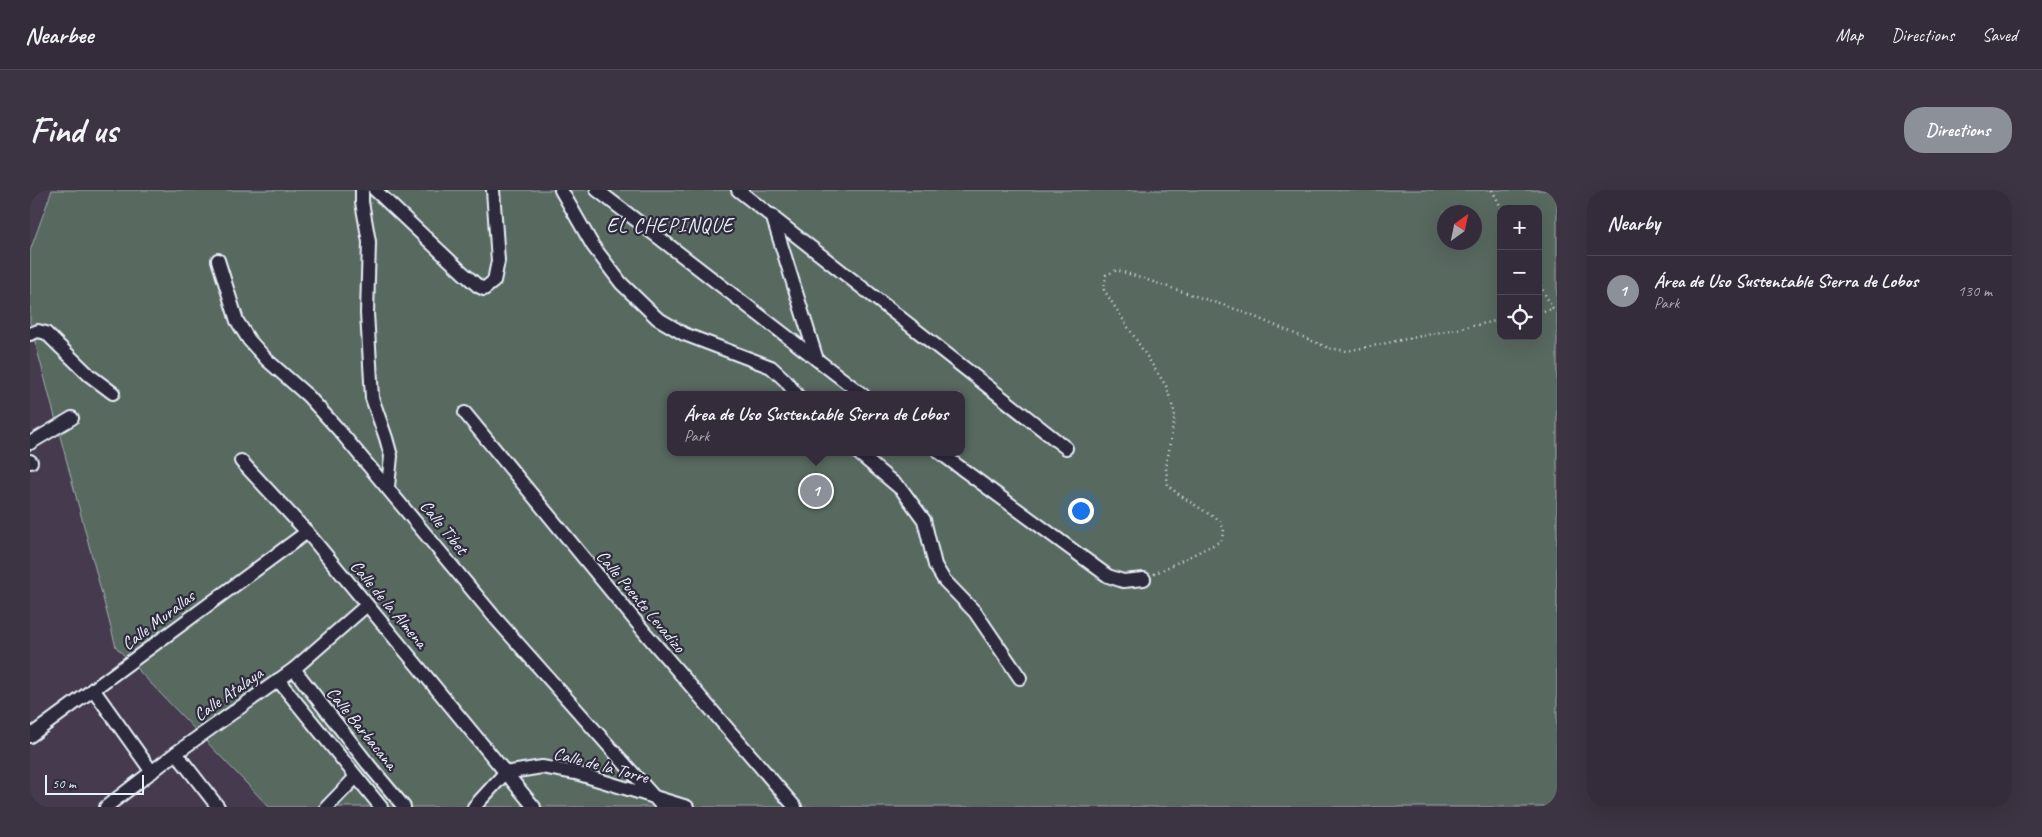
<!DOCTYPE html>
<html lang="en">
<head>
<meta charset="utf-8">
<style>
	:root { --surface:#342c3a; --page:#3c3442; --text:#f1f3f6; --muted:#a9a7af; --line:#4e4854; --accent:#8c9099 }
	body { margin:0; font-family:Caveat,sans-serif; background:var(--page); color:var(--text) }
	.controls { position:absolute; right:15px; top:15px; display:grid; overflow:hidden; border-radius:10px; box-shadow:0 5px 20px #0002 }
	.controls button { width:45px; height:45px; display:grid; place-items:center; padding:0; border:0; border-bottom:1px solid var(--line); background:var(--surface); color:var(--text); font:25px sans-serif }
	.compass { position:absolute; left:1407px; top:15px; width:45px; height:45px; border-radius:50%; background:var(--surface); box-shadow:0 5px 20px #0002; rotate:33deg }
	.scale { position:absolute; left:15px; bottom:12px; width:99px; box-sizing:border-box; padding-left:5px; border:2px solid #e8f1f8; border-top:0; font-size:14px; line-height:18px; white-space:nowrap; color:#e8f1f8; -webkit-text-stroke:4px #2f2a3d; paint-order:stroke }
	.you { position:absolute; left:1050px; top:320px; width:18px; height:18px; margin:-12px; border:4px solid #fff; border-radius:50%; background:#1a73e8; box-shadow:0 0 0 8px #1a73e833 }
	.badge { display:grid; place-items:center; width:32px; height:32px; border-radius:50%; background:var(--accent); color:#fff; font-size:16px; font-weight:700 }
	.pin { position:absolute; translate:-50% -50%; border:2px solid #fff; box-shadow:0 1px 5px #0006 }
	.popup { position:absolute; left:637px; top:201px; width:298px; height:65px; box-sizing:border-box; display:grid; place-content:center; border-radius:10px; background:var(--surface); filter:drop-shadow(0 1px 4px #0005); font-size:16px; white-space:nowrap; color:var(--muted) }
	.popup b { font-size:19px; color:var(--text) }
	.popup::after { content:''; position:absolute; left:50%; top:100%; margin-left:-10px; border:10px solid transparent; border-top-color:var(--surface) }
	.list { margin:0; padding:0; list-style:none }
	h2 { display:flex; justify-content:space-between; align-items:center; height:65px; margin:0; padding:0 20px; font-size:21px }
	h2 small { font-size:16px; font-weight:400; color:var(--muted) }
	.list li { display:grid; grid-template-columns:32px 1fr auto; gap:15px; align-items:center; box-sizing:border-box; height:70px; padding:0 20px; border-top:1px solid var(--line) }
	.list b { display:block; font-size:19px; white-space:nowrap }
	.list p { margin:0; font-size:16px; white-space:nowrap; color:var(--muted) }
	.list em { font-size:16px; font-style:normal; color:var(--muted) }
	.icon { flex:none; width:28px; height:28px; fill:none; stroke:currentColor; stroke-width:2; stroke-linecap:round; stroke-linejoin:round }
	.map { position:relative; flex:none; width:1527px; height:617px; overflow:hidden; border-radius:20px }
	header { display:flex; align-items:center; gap:30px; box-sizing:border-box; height:70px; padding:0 25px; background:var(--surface); border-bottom:1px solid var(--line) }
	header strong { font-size:24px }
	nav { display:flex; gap:28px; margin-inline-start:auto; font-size:18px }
	.intro { display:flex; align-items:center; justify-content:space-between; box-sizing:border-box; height:120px; padding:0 30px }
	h1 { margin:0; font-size:35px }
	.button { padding:12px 22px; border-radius:20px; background:var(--accent); color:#fff; font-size:18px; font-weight:700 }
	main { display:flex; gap:30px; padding:0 30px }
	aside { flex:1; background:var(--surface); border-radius:20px; box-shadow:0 5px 20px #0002 }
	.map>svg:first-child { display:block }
	.green { fill:#596961; stroke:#a0adac; fill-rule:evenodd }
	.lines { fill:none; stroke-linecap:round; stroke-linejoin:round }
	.minor-casing { stroke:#e8f1f8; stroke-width:16 }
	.path { stroke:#e8f1f8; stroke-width:2.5; stroke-dasharray:1 4; stroke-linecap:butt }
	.minor { stroke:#2f2a3d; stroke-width:12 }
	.labels { text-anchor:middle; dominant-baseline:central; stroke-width:4.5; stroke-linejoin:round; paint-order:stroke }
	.street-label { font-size:18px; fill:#e8f1f8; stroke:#2f2a3d }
	.quarter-label { font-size:20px; letter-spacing:1px; fill:#e8f1f8; stroke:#2f2a3d }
</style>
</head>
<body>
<header>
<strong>Nearbee</strong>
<nav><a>Map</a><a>Directions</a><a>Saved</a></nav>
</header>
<div class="intro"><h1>Find us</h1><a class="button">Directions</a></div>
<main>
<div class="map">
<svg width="1527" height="617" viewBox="0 0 1527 617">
	<rect width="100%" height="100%" fill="#453a4e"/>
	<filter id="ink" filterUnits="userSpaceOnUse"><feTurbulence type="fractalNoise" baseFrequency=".02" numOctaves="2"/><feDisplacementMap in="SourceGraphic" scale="10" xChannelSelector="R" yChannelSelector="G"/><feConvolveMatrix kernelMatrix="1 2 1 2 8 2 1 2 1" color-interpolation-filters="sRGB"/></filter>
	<g filter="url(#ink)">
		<path class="green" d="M22 0H1527V617H239L86 457 0 133V61ZM1471 19H1508V146H1471ZM1414 22H1444V52H1414ZM641 205H931V262H641Z"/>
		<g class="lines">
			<g class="minor-casing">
				<g id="minor">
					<polyline points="332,0 332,12 339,52 337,123 342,208 356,248 361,266 358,297"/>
					<polyline points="345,0 432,82 448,96 454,99 464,91 468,71 463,0"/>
					<polyline points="531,0 563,56 591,93 627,128 654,144 741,177 755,190 767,205"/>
					<polyline points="567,0 833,205"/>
					<polyline points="708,0 1036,258"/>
					<polyline points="742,25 787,170"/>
					<polyline points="188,70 207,131 219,150 237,170 278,206 308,239 467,430 633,617"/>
					<polyline points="0,144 8,141 16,143 59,185 83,203"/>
					<polyline points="435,223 617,445 765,617"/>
					<polyline points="0,253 42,228"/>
					<polyline points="827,262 872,300 894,330 905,375 914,390 945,422 990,488"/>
					<polyline points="909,262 1078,386 1093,391 1114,389"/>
					<polyline points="0,271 1,272"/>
					<polyline points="211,271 277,342 504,617"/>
					<polyline points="264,479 338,574 374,617"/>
					<polyline points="248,490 351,617"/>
					<polyline points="63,499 122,582"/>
					<polyline points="0,546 277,342"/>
					<polyline points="146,563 188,617"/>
					<polyline points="475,583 512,577 546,583 657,617"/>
					<polyline points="76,617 146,563 264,479 337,415"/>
					<polyline points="297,617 326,587"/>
					<polyline points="444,617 475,583"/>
				</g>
			</g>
			<g class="path">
				<polyline points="1462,0 1472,19"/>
				<polyline points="1508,91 1523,119 1508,122"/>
				<polyline points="1124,384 1191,351 1194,340 1190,331 1154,308 1138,296 1136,278 1145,224 1136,196 1074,100 1076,85 1087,80 1208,120 1299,158 1317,161 1471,130"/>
			</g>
			<use href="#minor" class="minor"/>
		</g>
	</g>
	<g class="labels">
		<g class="street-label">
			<text transform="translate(414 337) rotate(51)">Calle Tibet</text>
			<text transform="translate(611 411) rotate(50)">Calle Puente Levadizo</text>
			<text transform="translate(359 414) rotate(50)">Calle de la Almena</text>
			<text transform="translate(128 430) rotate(-37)">Calle Murallas</text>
			<text transform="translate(198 504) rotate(-35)">Calle Atalaya</text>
			<text transform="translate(332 538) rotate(51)">Calle Barbacana</text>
			<text transform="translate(571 575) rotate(15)">Calle de la Torre</text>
		</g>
		<g class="quarter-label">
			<text x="640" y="35">EL CHEPINQUE</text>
		</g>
	</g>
</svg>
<div class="controls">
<button>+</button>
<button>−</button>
<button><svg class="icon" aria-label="locate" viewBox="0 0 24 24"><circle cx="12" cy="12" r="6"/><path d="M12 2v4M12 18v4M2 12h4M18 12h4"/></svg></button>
</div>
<svg class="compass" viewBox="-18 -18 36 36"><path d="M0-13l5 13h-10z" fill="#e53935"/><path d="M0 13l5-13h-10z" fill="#a9a7af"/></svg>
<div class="scale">50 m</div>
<div class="you"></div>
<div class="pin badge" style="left:786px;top:301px">1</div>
<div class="popup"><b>Área de Uso Sustentable Sierra de Lobos</b>Park</div>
</div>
<aside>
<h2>Nearby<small></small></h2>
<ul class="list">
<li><span class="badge">1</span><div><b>Área de Uso Sustentable Sierra de Lobos</b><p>Park</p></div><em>130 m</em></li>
</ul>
</aside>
</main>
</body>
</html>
